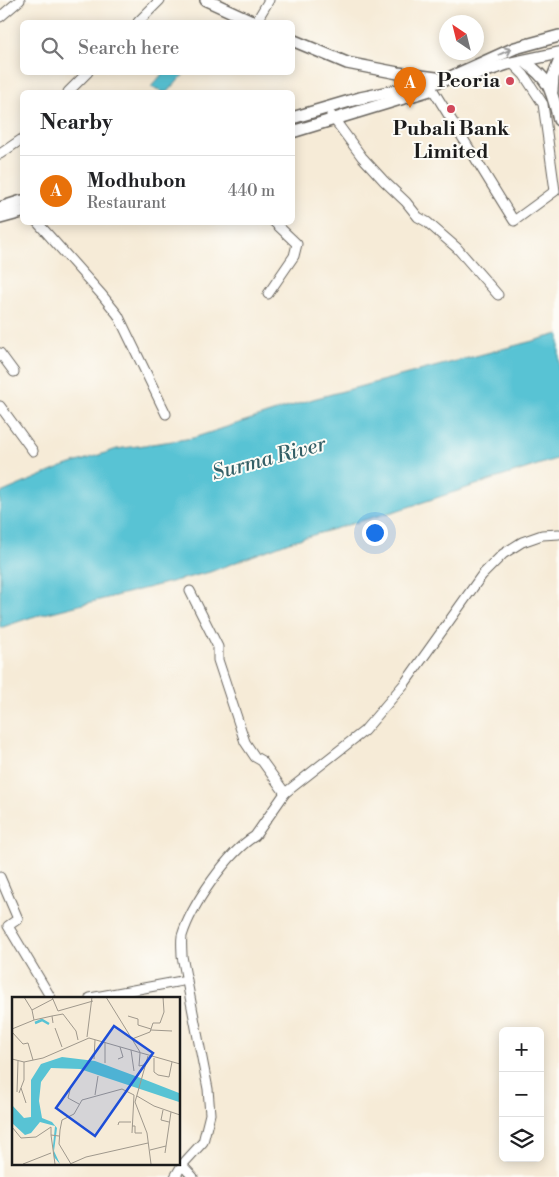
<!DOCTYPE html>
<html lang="en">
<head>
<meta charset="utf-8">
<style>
	:root { --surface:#fff; --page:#f6f6f6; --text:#202124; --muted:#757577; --line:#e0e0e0; --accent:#b45309 }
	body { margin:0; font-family:"Libre Bodoni",serif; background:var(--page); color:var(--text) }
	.controls { position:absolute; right:15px; bottom:15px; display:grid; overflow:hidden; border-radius:8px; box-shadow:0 2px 12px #0003 }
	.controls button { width:45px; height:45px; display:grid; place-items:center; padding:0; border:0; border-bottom:1px solid var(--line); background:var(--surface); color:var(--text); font:25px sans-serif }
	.compass { position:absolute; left:439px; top:15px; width:45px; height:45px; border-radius:50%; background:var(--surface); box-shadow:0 2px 12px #0003; rotate:325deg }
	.you { position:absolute; left:374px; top:532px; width:18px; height:18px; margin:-12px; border:4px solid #fff; border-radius:50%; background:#1a73e8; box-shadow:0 0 0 8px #1a73e833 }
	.badge { display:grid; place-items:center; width:32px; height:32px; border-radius:50%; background:var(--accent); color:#fff; font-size:16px; font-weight:700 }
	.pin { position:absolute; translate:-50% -41px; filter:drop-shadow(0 1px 2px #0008) }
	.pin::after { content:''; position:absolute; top:26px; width:18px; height:15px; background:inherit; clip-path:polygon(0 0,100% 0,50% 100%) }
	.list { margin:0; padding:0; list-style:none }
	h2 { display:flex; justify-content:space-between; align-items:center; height:65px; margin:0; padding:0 20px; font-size:21px }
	h2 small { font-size:16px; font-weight:400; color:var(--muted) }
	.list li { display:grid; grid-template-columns:32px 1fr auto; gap:15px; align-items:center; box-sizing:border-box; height:70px; padding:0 20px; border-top:1px solid var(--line) }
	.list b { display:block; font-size:19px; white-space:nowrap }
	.list p { margin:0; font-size:16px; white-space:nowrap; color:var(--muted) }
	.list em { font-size:16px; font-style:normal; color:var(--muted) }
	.icon { flex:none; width:28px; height:28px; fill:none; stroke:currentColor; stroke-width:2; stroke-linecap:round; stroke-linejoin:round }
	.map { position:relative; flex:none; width:559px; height:1177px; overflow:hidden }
	.search { position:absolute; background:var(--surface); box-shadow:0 2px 12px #0003; left:20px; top:20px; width:275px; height:55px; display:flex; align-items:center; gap:12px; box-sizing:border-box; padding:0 18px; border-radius:8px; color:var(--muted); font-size:19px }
	.panel { position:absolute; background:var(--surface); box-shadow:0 2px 12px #0003; left:20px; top:90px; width:275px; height:135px; border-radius:8px }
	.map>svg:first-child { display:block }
	.water { fill:#58c3d4; stroke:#3a7078 }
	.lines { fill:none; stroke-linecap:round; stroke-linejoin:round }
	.minor-casing { stroke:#68645d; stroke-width:11 }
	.major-casing { stroke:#68645d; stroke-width:14 }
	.minor { stroke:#fff; stroke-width:9 }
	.major { stroke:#fff; stroke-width:11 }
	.oneway { stroke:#999 }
	.poi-dot { fill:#d1495b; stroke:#fdfcf7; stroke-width:2 }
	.labels { text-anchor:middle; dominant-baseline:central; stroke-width:4; stroke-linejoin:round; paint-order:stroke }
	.poi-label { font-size:20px; font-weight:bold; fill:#1c1c1c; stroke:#fdfcf7; text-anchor:end }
	.water-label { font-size:21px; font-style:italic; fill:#345f66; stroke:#fdfcf7 }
	.inset-river { fill:none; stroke:#58c3d4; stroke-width:2.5 }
	.inset-road { fill:none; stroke:#9f988c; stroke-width:1 }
	.view { fill:#1d4ed8; fill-opacity:0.15; stroke:#1d4ed8; stroke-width:2.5 }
	.inset-edge { fill:none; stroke:#1c1c1c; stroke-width:2.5 }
</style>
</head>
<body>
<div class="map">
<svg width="559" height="1177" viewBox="0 0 559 1177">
	<rect width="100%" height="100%" fill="#fdfcf7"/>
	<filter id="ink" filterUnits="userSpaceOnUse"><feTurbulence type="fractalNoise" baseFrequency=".02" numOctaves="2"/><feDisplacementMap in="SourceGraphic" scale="10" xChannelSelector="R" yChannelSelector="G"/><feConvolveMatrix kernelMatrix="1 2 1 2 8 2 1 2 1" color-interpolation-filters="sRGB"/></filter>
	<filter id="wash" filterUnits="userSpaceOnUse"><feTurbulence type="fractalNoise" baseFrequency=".0096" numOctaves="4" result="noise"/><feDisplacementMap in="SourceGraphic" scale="20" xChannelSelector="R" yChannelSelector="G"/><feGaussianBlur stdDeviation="1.12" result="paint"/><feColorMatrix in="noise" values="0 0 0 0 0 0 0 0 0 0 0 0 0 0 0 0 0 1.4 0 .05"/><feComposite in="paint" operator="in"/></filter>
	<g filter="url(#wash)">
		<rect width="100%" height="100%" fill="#f6ebd7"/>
		<g class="water">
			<polygon points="163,73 182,73 184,74 168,92 161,92 160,90 151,87"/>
			<polygon points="559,334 559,458 399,510 289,542 210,572 32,617 0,628 0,494 3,492 62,467 117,449 193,438 313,399"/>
		</g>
	</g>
	<g filter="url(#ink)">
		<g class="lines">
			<g class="minor-casing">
				<g id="minor">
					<polyline points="0,17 20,0"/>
					<polyline points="138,22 160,0"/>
					<polyline points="256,22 269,0"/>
					<polyline points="433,90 514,221 555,191 543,104 524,75 512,63"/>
					<polyline points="68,92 88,72"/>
					<polyline points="331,115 362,157 384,181 406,202 418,217 427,222 457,248 498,295"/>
					<polyline points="0,154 22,139"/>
					<polyline points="37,222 102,295 118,315 166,414"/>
					<polyline points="268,294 294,256 297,244 274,222"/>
					<polyline points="0,353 14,372"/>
					<polyline points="0,406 33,451"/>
					<polyline points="190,591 218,647 218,660 245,742 255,757 262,761 285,793"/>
					<polyline points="0,877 18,919 8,926 51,998"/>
					<polyline points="90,998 187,980"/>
					<polyline points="182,1165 193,1177"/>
					<path d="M175 1177 182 1165 203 1142 210 1114 208 1089 182 956C182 950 181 943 182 936 191 906 228 852 255 836L285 793 364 731 405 683 482 575 503 554 522 542 542 535 559 534"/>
				</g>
			</g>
			<g class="major-casing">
				<g id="major">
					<polyline points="206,0 254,22"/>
					<polyline points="292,40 347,63 398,73 436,78 439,80"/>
					<path d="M524 61C551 81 551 89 559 120"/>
					<polyline points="462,79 507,64 559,53"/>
					<polyline points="552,91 553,77 559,62"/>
					<polyline points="292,118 360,98 442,81 515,48 559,36"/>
					<polyline points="292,132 430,90"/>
					<polyline points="0,208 22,201"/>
					<polyline points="0,218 22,212"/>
				</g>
			</g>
			<use href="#minor" class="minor"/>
			<use href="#major" class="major"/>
		</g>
		<defs><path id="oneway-shaft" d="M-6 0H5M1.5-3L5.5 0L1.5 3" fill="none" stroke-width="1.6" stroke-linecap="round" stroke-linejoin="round" transform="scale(1.25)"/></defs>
		<use class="oneway" href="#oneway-shaft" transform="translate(505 52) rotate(-25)"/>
	</g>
	<g class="poi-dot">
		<circle cx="510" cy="81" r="5"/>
		<circle cx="451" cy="109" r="5"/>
	</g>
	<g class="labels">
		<g class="poi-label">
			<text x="500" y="81">Peoria</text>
			<text x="451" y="129" text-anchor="middle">Pubali Bank<tspan x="451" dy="23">Limited</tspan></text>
		</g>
		<g class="water-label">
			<text transform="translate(269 459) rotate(-15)">Surma River</text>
		</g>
	</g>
	<g transform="translate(12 997)">
		<rect width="168" height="168" fill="#f6ebd7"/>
		<path d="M50 60 83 64 126 80 167 96V105L68 72 39 71 29 85 27 104 30 121 40 125 45 131 42 154 48 167 42 160 41 149 43 129 28 125 19 136 13 138 0 126V108L12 121 19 120V83L29 67Z" fill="#58c3d4"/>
		<path class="inset-river" d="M23 26 30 23 37 27"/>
		<path class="inset-road" d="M40 0 46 14 81 4M94 0 128 55M20 13 41 2M40 19 51 17 64 34 66 43M116 19 126 22V28L139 32M22 23 40 19 41 26M148 26 152 15 151 0M43 31 50 50M0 32 22 23 20 13 12 0M139 33 160 34M0 35 11 47 16 46 21 63M75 40 80 0M120 42 138 35 141 26H148M119 53 122 74M128 56 127 69 132 68M136 59 123 105 135 136 139 167M142 61V75L146 78 157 80 160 65M0 62 12 65 31 61 77 41 168 67M82 62 83 43M106 62 111 60 108 50M93 66V45M59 89 56 101 67 107M9 91 14 106M5 95 6 64M7 96 12 83V65M83 98 86 79M125 99 142 109 168 118M151 113 149 123 157 125M106 128 107 125H119M120 129H123V136H130M0 130 9 141 24 140 39 130V138M138 153 154 149M153 156 159 115M11 167 39 156M43 167 39 138 47 139M58 167 74 160 136 146M59 167 47 147 48 133 50 123 62 117 70 103 110 92 122 98 120 136"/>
		<path class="view" d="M102 29 141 56 83 139 44 111Z"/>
		<rect width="168" height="168" class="inset-edge"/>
	</g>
</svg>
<div class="controls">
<button>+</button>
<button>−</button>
<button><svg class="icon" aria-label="layers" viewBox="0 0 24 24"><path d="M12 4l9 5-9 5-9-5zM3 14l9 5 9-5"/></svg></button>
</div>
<svg class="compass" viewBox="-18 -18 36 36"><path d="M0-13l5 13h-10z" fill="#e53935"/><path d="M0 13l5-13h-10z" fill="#757577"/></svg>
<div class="you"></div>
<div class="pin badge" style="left:410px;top:108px;background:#e8710a">A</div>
<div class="search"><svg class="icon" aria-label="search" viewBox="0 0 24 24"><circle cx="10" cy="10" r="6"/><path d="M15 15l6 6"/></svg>Search here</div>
<section class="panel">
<h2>Nearby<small></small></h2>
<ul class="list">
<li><span class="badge" style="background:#e8710a">A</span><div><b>Modhubon</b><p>Restaurant</p></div><em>440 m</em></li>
</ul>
</section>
</div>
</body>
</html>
